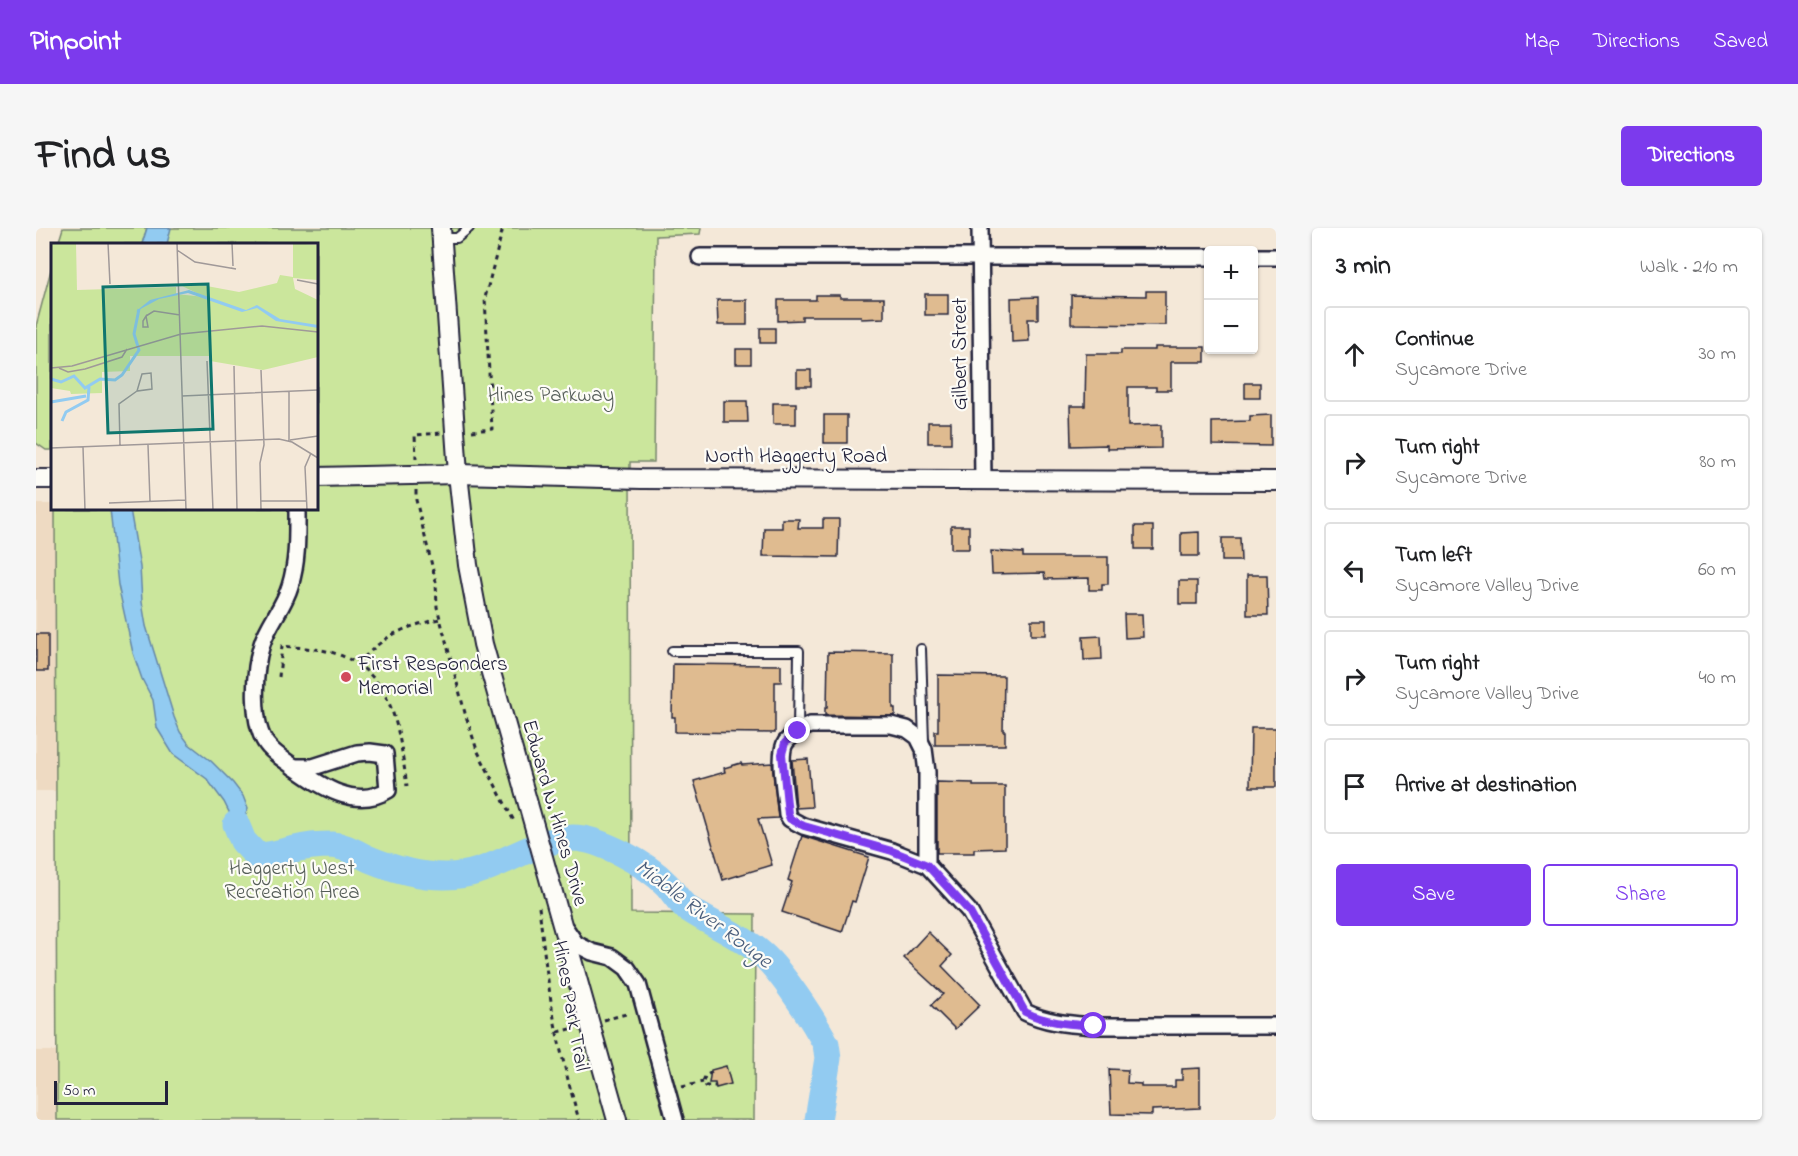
<!DOCTYPE html>
<html lang="en">
<head>
<meta charset="utf-8">
<style>
	:root { --surface:#fff; --page:#f6f6f6; --text:#202124; --muted:#757577; --line:#e0e0e0; --accent:#7c3aed }
	body { margin:0; font-family:"Indie Flower",sans-serif; background:var(--page); color:var(--text) }
	.controls { position:absolute; right:18px; top:18px; display:grid; overflow:hidden; border-radius:6px; box-shadow:0 2px 4px #0004 }
	.controls button { width:54px; height:54px; display:grid; place-items:center; padding:0; border:0; border-bottom:2px solid var(--line); background:var(--surface); color:var(--text); font:30px sans-serif }
	.scale { position:absolute; left:18px; bottom:15px; width:114px; box-sizing:border-box; padding-left:6px; border:3px solid #22223b; border-top:0; font-size:16px; line-height:21px; white-space:nowrap; color:#22223b; -webkit-text-stroke:4px #fdfcf7; paint-order:stroke }
	.stop { position:absolute; width:18px; height:18px; margin:-14px; border:4px solid #7c3aed; border-radius:50%; background:#fff }
	.stop.end { background:#7c3aed; border-color:#fff; box-shadow:0 2px 6px #0008 }
	.list { margin:0; padding:0; list-style:none }
	h2 { display:flex; justify-content:space-between; align-items:center; height:78px; margin:0; padding:0 24px; font-size:26px }
	h2 small { font-size:20px; font-weight:400; color:var(--muted) }
	.list li { display:grid; grid-template-columns:39px 1fr auto; gap:18px; align-items:center; box-sizing:border-box; height:96px; margin:0 12px 12px; padding:0 12px; border:2px solid var(--line); border-radius:6px }
	.list b { display:block; font-size:22px; white-space:nowrap }
	.list p { margin:0; font-size:20px; white-space:nowrap; color:var(--muted) }
	.list em { font-size:20px; font-style:normal; color:var(--muted) }
	.actions { display:flex; gap:12px; padding:18px 24px }
	.actions a { flex:1; padding:14px 0; border:2px solid var(--accent); border-radius:6px; text-align:center; font-size:21px; color:var(--accent) }
	.actions .main { background:var(--accent); color:#fff }
	.icon { flex:none; width:33px; height:33px; fill:none; stroke:currentColor; stroke-width:2; stroke-linecap:round; stroke-linejoin:round }
	.map { position:relative; flex:none; width:1240px; height:892px; overflow:hidden; border-radius:6px }
	header { display:flex; align-items:center; gap:36px; box-sizing:border-box; height:84px; padding:0 30px; background:var(--accent); color:#fff }
	header strong { font-size:28px }
	nav { display:flex; gap:33px; margin-inline-start:auto; font-size:21px }
	.intro { display:flex; align-items:center; justify-content:space-between; box-sizing:border-box; height:144px; padding:0 36px }
	h1 { margin:0; font-size:42px }
	.button { padding:15px 27px; border-radius:6px; background:var(--accent); color:#fff; font-size:21px; font-weight:700 }
	main { display:flex; gap:36px; padding:0 36px }
	aside { flex:1; background:var(--surface); border-radius:6px; box-shadow:0 2px 4px #0004 }
	.map>svg:first-child { display:block }
	.built { fill:#eedac2 }
	.green { fill:#cbe69c; stroke:#76846c; stroke-width:1.5 }
	.water { fill:#92cbf1; stroke:#6587a8; stroke-width:1.5 }
	.lines { fill:none; stroke-linecap:round; stroke-linejoin:round }
	.river { stroke:#92cbf1; stroke-width:27 }
	.building { fill:#dfbb90; stroke:#22223b; stroke-width:1.5 }
	.service-casing { stroke:#22223b; stroke-width:12 }
	.minor-casing { stroke:#22223b; stroke-width:20 }
	.tertiary-casing { stroke:#22223b; stroke-width:22 }
	.path { stroke:#22223b; stroke-width:3; stroke-dasharray:4.5 4.5; stroke-linecap:butt }
	.service { stroke:#fdfcf7; stroke-width:8 }
	.minor { stroke:#fdfcf7; stroke-width:15 }
	.tertiary { stroke:#fdfcf7; stroke-width:18 }
	.route { stroke:#7c3aed; stroke-width:8 }
	.poi-dot { fill:#d1495b; stroke:#fdfcf7; stroke-width:2 }
	.labels { text-anchor:middle; dominant-baseline:central; stroke-width:4.5; stroke-linejoin:round; paint-order:stroke }
	.street-label { font-size:21px; fill:#22223b; stroke:#fdfcf7 }
	.park-label { font-size:21px; fill:#555d58; stroke:#fdfcf7 }
	.poi-label { font-size:21px; fill:#22223b; stroke:#fdfcf7; text-anchor:start }
	.water-label { font-size:22px; font-style:italic; fill:#495d7b; stroke:#fdfcf7 }
	.inset-river { fill:none; stroke:#92cbf1; stroke-width:3 }
	.inset-road { fill:none; stroke:#a09999; stroke-width:1.5 }
	.view { fill:#0f766e; fill-opacity:0.15; stroke:#0f766e; stroke-width:3 }
	.inset-edge { fill:none; stroke:#22223b; stroke-width:3 }
</style>
</head>
<body>
<header>
<strong>Pinpoint</strong>
<nav><a>Map</a><a>Directions</a><a>Saved</a></nav>
</header>
<div class="intro"><h1>Find us</h1><a class="button">Directions</a></div>
<main>
<div class="map">
<svg width="1240" height="892" viewBox="0 0 1240 892">
	<rect width="100%" height="100%" fill="#f4e8d8"/>
	<filter id="ink" filterUnits="userSpaceOnUse"><feTurbulence type="fractalNoise" baseFrequency=".0167" numOctaves="2"/><feDisplacementMap in="SourceGraphic" scale="12" xChannelSelector="R" yChannelSelector="G"/><feConvolveMatrix kernelMatrix="1 2 1 2 8 2 1 2 1" color-interpolation-filters="sRGB"/></filter>
	<g filter="url(#ink)">
		<g class="built">
			<polygon points="0,276 16,276 16,280 19,281 20,563 0,563"/>
			<rect x="0" y="823" width="21" height="69"/>
		</g>
		<g class="green">
			<polygon points="27,0 111,0 106,16 22,16"/>
			<polygon points="115,0 665,0 664,6 620,8 618,234 594,234 595,685 719,686 718,892 21,892 19,281 280,280 280,16 113,16"/>
			<polygon points="16,38 16,222 10,222 0,215 0,98"/>
		</g>
		<g class="water">
			<polygon points="111,0 135,0 131,16 106,16"/>
			<polygon points="74,281 94,281 104,339 106,374 110,398 138,489 144,504 153,516 175,533 197,555 207,568 212,581 206,595 212,608 219,612 220,627 207,628 197,614 194,586 188,574 171,551 137,526 121,500 117,472 106,451 97,425 82,357"/>
		</g>
		<g class="lines">
			<path class="river" d="M200 596 207 613 220 627C233 630 246 623 259 621 271 618 283 617 296 617 311 618 320 625 333 631 357 641 382 648 408 648 459 649 489 612 537 610 563 610 612 637 630 656 638 664 643 676 654 682 677 697 707 709 727 727 746 744 778 793 790 816L792 830 782 892"/>
		</g>
		<g class="building">
			<polygon points="1110,63 1129,63 1129,97 1035,96 1035,67 1110,68"/>
			<rect x="889" y="66" width="23" height="21"/>
			<polygon points="780,67 804,67 804,70 848,70 848,90 825,91 825,88 766,88 766,92 742,93 742,72 780,72"/>
			<polygon points="1002,69 1002,91 992,91 993,113 976,114 975,70"/>
			<polygon points="681,72 711,72 711,97 682,97"/>
			<rect x="724" y="100" width="15" height="15"/>
			<polygon points="1119,119 1169,119 1169,134 1135,134 1135,162 1120,162 1120,159 1092,159 1092,198 1125,197 1125,220 1071,221 1071,217 1035,218 1034,178 1049,178 1050,126 1085,126 1085,122 1119,122"/>
			<rect x="700" y="121" width="15" height="15"/>
			<rect x="761" y="142" width="14" height="16"/>
			<rect x="1209" y="155" width="15" height="15"/>
			<polygon points="688,173 711,173 712,194 688,194"/>
			<rect x="737" y="175" width="23" height="21"/>
			<rect x="788" y="187" width="23" height="28"/>
			<polygon points="1235,187 1235,218 1176,217 1176,194 1214,193 1214,188"/>
			<rect x="892" y="194" width="23" height="21"/>
			<polygon points="746,291 763,291 762,300 787,300 787,291 803,291 802,329 727,328 728,300 746,300"/>
			<rect x="915" y="298" width="18" height="23"/>
			<rect x="1099" y="298" width="18" height="23"/>
			<polygon points="1163,304 1163,328 1145,328 1145,305"/>
			<polygon points="1186,310 1204,310 1205,333 1186,333"/>
			<polygon points="955,323 987,325 987,329 1072,329 1072,356 1066,356 1066,362 1053,362 1053,350 1009,351 1008,345 956,346"/>
			<polygon points="1211,347 1231,347 1232,387 1211,387"/>
			<rect x="1143" y="353" width="18" height="23"/>
			<polygon points="1088,386 1106,386 1107,409 1089,410"/>
			<rect x="995" y="392" width="15" height="15"/>
			<rect x="0" y="406" width="12" height="37"/>
			<polygon points="1065,408 1066,431 1048,432 1047,409"/>
			<polygon points="792,424 857,425 857,480 859,480 859,488 789,487 789,480 791,480"/>
			<polygon points="637,436 745,437 745,454 739,454 739,505 639,504 639,489 636,489"/>
			<polygon points="902,447 968,448 967,503 969,503 969,517 899,517 899,503 902,503"/>
			<polygon points="1215,500 1240,500 1240,559 1214,559"/>
			<polygon points="772,531 776,579 760,580 756,532"/>
			<polygon points="705,535 706,537 736,535 742,590 722,591 736,637 687,652 658,553 689,544 688,540"/>
			<polygon points="901,554 937,555 937,558 969,558 969,620 938,621 938,625 901,625"/>
			<polygon points="766,608 833,629 819,674 816,673 806,704 746,684 756,654 752,652"/>
			<polygon points="892,704 916,727 906,738 944,777 919,801 895,777 907,766 868,730"/>
			<polygon points="690,838 695,856 680,860 679,855 673,855 675,842"/>
			<polygon points="1164,840 1164,880 1116,882 1116,887 1075,886 1073,841 1092,842 1091,855 1105,856 1105,859 1139,859 1139,852 1146,852 1146,841"/>
		</g>
		<g class="lines">
			<g class="service-casing">
				<g id="service">
					<polyline points="407,10 421,10 433,0"/>
					<polyline points="885,421 888,514"/>
					<polyline points="636,423 763,423 762,503"/>
				</g>
			</g>
			<g class="minor-casing">
				<g id="minor">
					<polyline points="944,0 947,252"/>
					<polyline points="664,29 1172,29"/>
					<polyline points="1218,29 1240,29"/>
					<path d="M334 524 349 526 352 562C319 582 285 558 258 539H277L321 525Z"/>
					<path d="M258 539C250 533 240 527 233 519 214 499 218 441 226 416 232 396 248 379 254 358 262 333 261 306 261 280"/>
					<path d="M891 637V544L888 521 882 509 871 501 855 497H774C765 501 756 506 750 514 741 526 750 570 751 586L754 591 767 598 856 623 891 637 933 683 989 784C1011 795 1034 796 1058 798H1240"/>
					<polyline points="529,700 540,716 556,724 576,729 591,740 602,756 639,892"/>
				</g>
			</g>
			<g class="tertiary-casing">
				<g id="tertiary">
					<polyline points="405,0 422,246 432,337 447,416 581,892"/>
					<polyline points="280,249 422,246 605,251 1240,253"/>
					<polyline points="0,251 16,251"/>
				</g>
			</g>
			<g class="path">
				<polyline points="436,203 456,201 449,70 467,0"/>
				<polyline points="380,231 379,207 405,205"/>
				<polyline points="380,262 380,272 400,354 401,379 429,485 441,522 479,595"/>
				<path d="M322 436C348 407 367 399 404 391"/>
				<path d="M243 449 246 418C264 420 284 420 301 426 360 447 363 506 371 558"/>
				<path d="M503 679C506 703 508 728 512 752 518 800 530 846 543 892"/>
				<polyline points="568,792 590,786"/>
				<polyline points="522,804 539,800"/>
				<polyline points="676,844 669,848 667,854 670,858 680,858"/>
				<polyline points="646,859 667,854"/>
			</g>
			<use href="#service" class="service"/>
			<use href="#minor" class="minor"/>
			<use href="#tertiary" class="tertiary"/>
		</g>
	</g>
	<g class="lines" filter="url(#ink)">
		<path class="route" d="M762 503 749 515 746 526 752 586 754 591 768 598 856 623 891 637 933 683 989 784C1011 795 1034 796 1058 798"/>
	</g>
	<circle class="poi-dot" cx="310" cy="449" r="6"/>
	<g class="labels">
		<g class="street-label">
			<text transform="translate(925 126) rotate(-90)">Gilbert Street</text>
			<text x="760" y="229">North Haggerty Road</text>
			<text transform="translate(518 585) rotate(74)">Edward N. Hines Drive</text>
			<text transform="translate(534 778) rotate(80)">Hines Park Trail</text>
		</g>
		<g class="park-label">
			<text x="515" y="168">Hines Parkway</text>
			<text x="256" y="641">Haggerty West<tspan x="256" dy="24">Recreation Area</tspan></text>
		</g>
		<g class="poi-label">
			<text x="322" y="437">First Responders<tspan x="322" dy="24">Memorial</tspan></text>
		</g>
		<g class="water-label">
			<text transform="translate(667 687) rotate(37)">Middle River Rouge</text>
		</g>
	</g>
	<g transform="translate(15 15)">
		<rect width="267" height="267" fill="#f4e8d8"/>
		<path d="M0 0H25L26 47 125 44V51L154 54 131 43 145 41 188 49 226 40 229 32 242 34V0L267 2V37L242 35 244 46 267 57V114L212 127 159 118 158 113H79V128L51 129V150L20 151 19 148 0 145Z" fill="#cbe69c"/>
		<path d="M138 47 195 67 206 62 229 76 267 82V85L225 78 206 65 191 69 137 50 108 56 84 69 99 57Z" fill="#92cbf1"/>
		<path class="inset-river" d="M0 136 10 139 23 133 34 145 49 136 64 137 71 132 88 107 83 91 88 66M0 159 35 153M11 178 15 169 37 157 38 144"/>
		<path class="inset-road" d="M57 0 59 41M126 0 135 267M181 0 182 23M126 7 144 19 185 26 180 25M246 37 267 41M95 73 103 68 129 72M95 73 97 84H92V78ZM156 118 162 267M183 123 186 267M0 125 21 123 130 91 211 83 267 89M8 125 17 129 34 126 71 114 76 106M210 127 213 202 209 220 210 267M100 130 101 146 86 148 91 131ZM238 148V198M131 153 267 147M239 197 267 193M69 202 68 161 86 148M97 202 99 258M32 204 34 267M0 205 228 196 241 199 267 215M210 258H255M58 260 134 257M256 267 254 224 260 210"/>
		<path class="view" d="M157 41 162 186 57 190 52 44Z"/>
		<rect width="267" height="267" class="inset-edge"/>
	</g>
</svg>
<div class="controls">
<button>+</button>
<button>−</button>
</div>
<div class="scale">50 m</div>
<div class="stop" style="left:1058px;top:798px"></div>
<div class="stop end" style="left:762px;top:503px"></div>
</div>
<aside>
<h2>3 min<small>Walk · 210 m</small></h2>
<ul class="list">
<li><svg class="icon" aria-label="ahead" viewBox="0 0 24 24"><path d="M12 20V5M6 11l6-6 6 6"/></svg><div><b>Continue</b><p>Sycamore Drive</p></div><em>30 m</em></li>
<li><svg class="icon" aria-label="right" viewBox="0 0 24 24"><path d="M7 20v-9h11M14 6l5 5-5 5"/></svg><div><b>Turn right</b><p>Sycamore Drive</p></div><em>80 m</em></li>
<li><svg class="icon" aria-label="left" viewBox="0 0 24 24"><path d="M17 20v-9H6M10 6l-5 5 5 5"/></svg><div><b>Turn left</b><p>Sycamore Valley Drive</p></div><em>60 m</em></li>
<li><svg class="icon" aria-label="right" viewBox="0 0 24 24"><path d="M7 20v-9h11M14 6l5 5-5 5"/></svg><div><b>Turn right</b><p>Sycamore Valley Drive</p></div><em>40 m</em></li>
<li><svg class="icon" aria-label="arrive" viewBox="0 0 24 24"><path d="M6 21V4h12l-3 4 3 4H6"/></svg><div><b>Arrive at destination</b></div></li>
</ul>
<div class="actions"><a class="main">Save</a><a>Share</a></div>
</aside>
</main>
</body>
</html>
